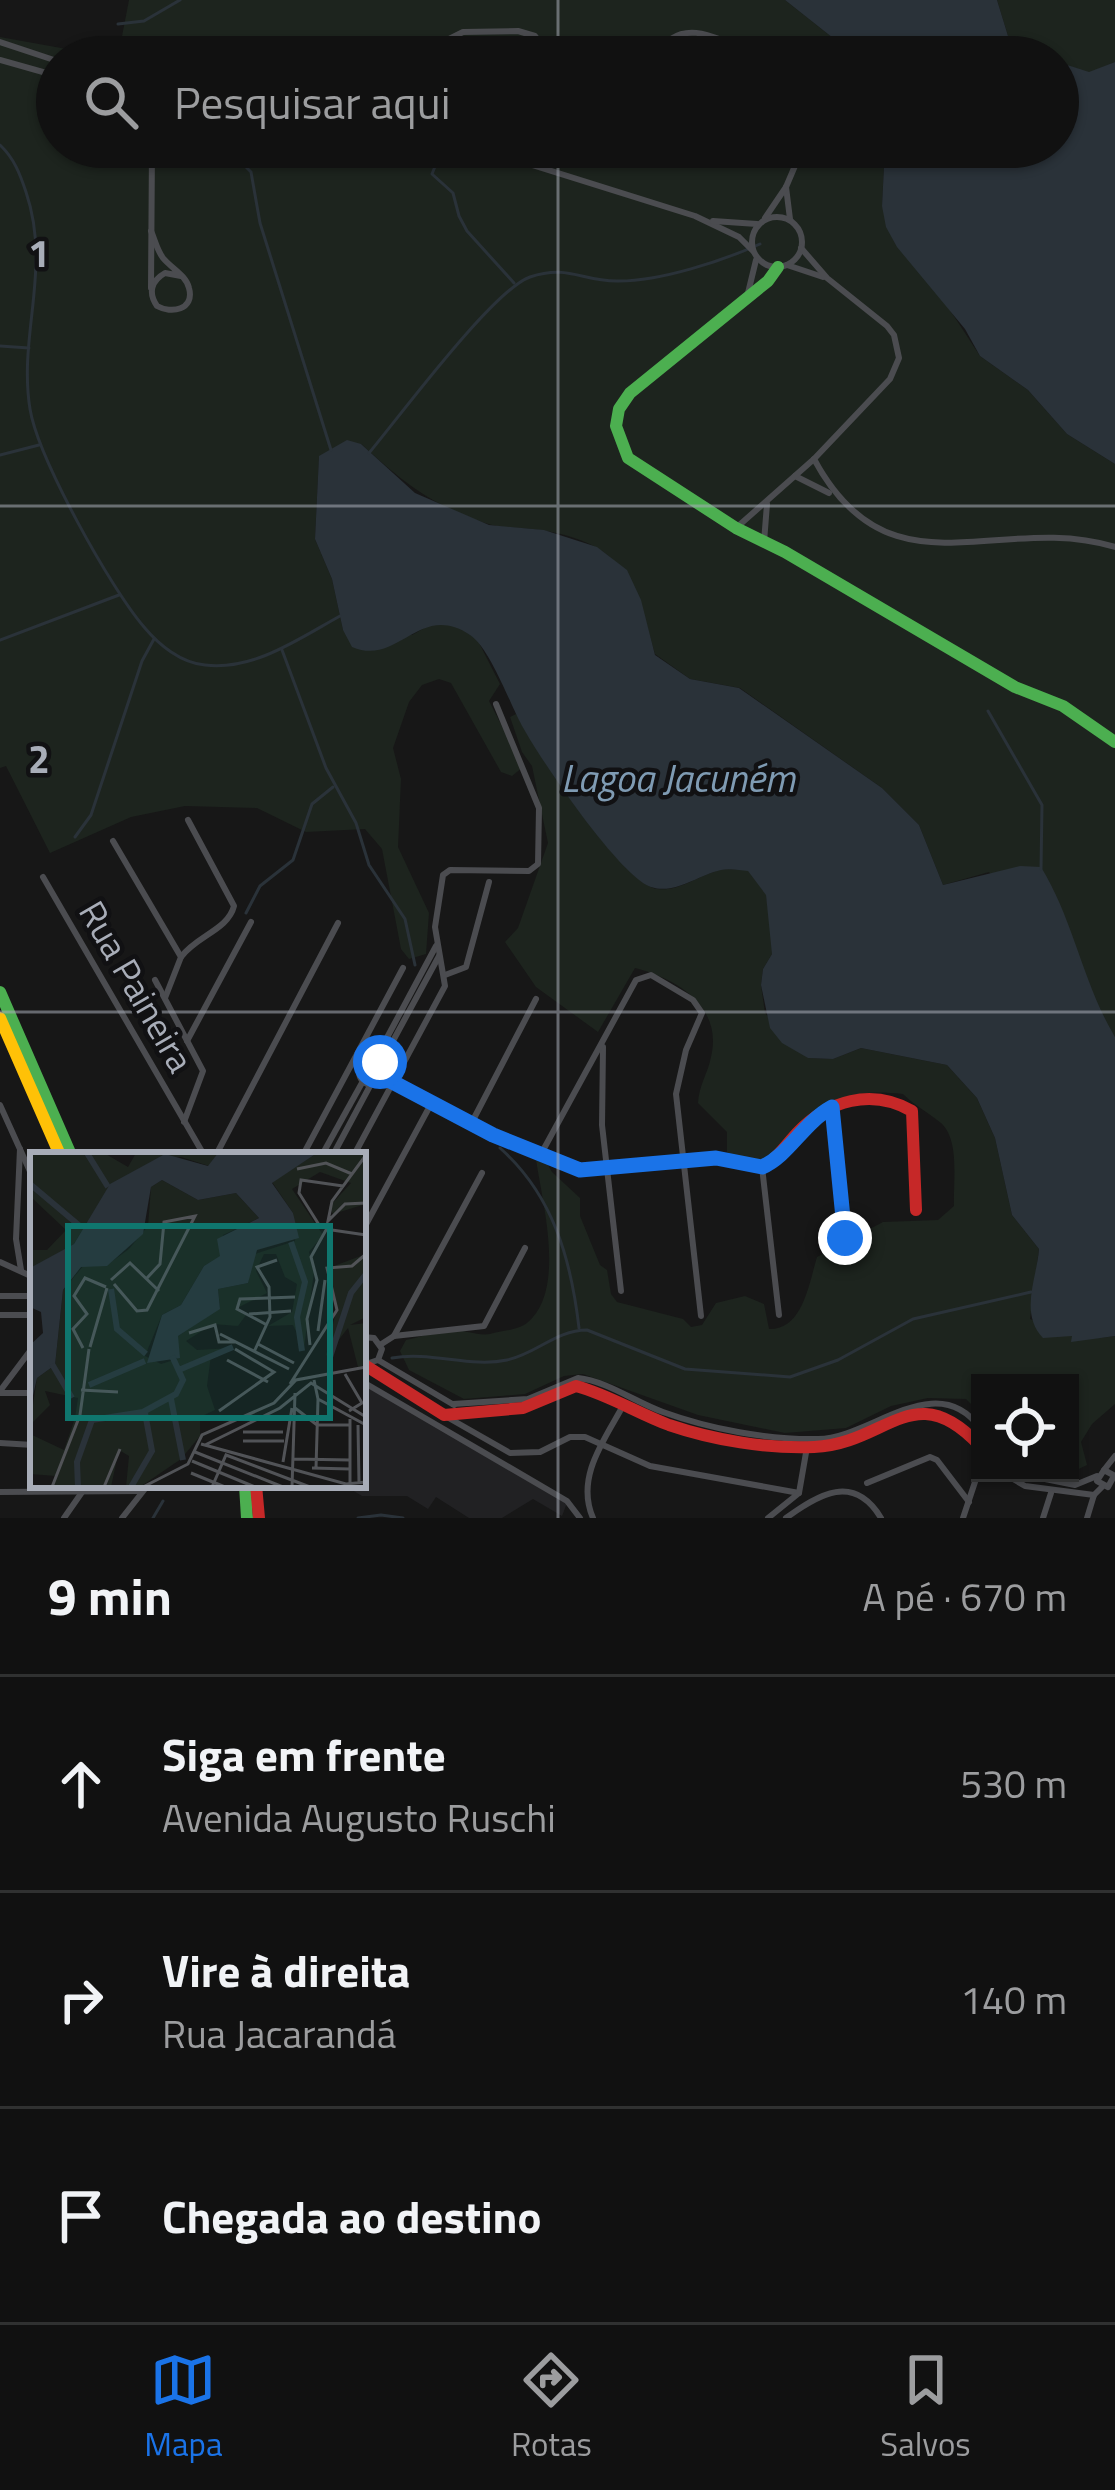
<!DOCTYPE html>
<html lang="pt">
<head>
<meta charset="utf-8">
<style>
	:root { --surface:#111; --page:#1e1f1f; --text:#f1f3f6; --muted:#9c9d9f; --line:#303131; --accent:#1a73e8 }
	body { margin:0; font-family:"Titillium Web",sans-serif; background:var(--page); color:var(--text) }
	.controls { position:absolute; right:36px; bottom:36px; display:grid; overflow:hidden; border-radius:0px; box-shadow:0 3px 9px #0004 }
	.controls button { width:108px; height:108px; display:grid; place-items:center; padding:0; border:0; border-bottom:3px solid var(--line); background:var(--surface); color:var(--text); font:60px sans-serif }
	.stop { position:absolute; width:36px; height:36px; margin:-27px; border:9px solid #1a73e8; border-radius:50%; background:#fff }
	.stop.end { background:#1a73e8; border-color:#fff; box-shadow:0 3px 12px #0008 }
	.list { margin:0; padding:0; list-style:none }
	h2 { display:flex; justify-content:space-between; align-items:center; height:156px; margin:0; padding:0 48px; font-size:51px }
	h2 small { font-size:39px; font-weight:400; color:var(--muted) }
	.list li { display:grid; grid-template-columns:78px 1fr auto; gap:36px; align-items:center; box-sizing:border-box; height:216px; padding:0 48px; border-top:3px solid var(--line) }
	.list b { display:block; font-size:45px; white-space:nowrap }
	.list p { margin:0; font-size:39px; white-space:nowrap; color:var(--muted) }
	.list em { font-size:39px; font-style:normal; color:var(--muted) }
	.icon { flex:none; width:66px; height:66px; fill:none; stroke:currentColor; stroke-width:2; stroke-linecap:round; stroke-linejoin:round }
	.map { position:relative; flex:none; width:1115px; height:1518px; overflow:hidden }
	.search { position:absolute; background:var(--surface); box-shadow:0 3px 9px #0004; left:36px; right:36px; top:36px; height:132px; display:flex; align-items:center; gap:30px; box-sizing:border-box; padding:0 42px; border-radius:66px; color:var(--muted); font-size:45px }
	.sheet { height:804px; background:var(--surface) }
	nav { display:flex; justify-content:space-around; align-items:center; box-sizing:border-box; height:168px; border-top:3px solid var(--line); background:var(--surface); font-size:33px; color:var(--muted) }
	nav a { display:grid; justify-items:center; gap:6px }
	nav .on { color:var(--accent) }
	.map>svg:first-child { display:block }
	.built { fill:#212123 }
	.green { fill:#1d241e }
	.water { fill:#2a3239 }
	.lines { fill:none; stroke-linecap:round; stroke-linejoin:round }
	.stream { stroke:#2a3239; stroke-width:3 }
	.street { stroke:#4b4c50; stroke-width:6 }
	.fast { stroke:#4caf50; stroke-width:12 }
	.slow { stroke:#ffc107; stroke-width:12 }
	.jam { stroke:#c62828; stroke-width:12 }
	.route { stroke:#1a73e8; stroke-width:15 }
	.grid { fill:none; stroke:#a8adb8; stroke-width:3; stroke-opacity:0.55 }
	.labels { text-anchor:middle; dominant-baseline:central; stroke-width:9; stroke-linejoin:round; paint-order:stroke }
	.street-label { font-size:36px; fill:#a8adb8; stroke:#111113 }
	.water-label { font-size:39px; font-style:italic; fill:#7f9bb3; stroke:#111113 }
	.inset-river { fill:none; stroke:#2a3239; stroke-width:6 }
	.inset-road { fill:none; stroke:#515357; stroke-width:3 }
	.view { fill:#0f766e; fill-opacity:0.15; stroke:#0f766e; stroke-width:6 }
	.inset-edge { fill:none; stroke:#a8adb8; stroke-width:6 }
	.grid-label { font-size:39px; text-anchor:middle; font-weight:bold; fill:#a8adb8; stroke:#111113; stroke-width:9; stroke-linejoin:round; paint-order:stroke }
</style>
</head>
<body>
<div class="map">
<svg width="1115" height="1518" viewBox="0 0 1115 1518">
	<rect width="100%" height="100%" fill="#171717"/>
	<polygon class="built" points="363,1384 567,1503 562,1516 533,1499 502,1518 469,1518 436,1497 428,1509 407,1496 362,1496 344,1485 363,1485"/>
	<g class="green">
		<polygon points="129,0 785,0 857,57 118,57"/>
		<polygon points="997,0 1115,0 1115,62 1089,73 1058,62 1058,57 1048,57 1008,36"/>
		<path d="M0 37 111 57H57V147H885L882 206 980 356 1028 390 1067 434 1115 464V1037L989 872 943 885 919 825 882 788 740 688 690 679 655 654C636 581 624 543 540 530 522 527 502 529 485 523 430 504 403 482 361 444L319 457 315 539 332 579 343 630 412 635 433 623H451L477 639 500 684 489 701 523 767 512 776 501 772 451 683 439 679 422 685 409 702 393 748 401 779 398 847 429 913 426 954 409 959 401 949 382 849 365 829 306 832 257 808 185 806 131 817 50 853 6 766 0 768Z"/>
		<path d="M516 714C533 748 623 884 657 889 679 892 699 875 720 870 729 868 739 870 748 870L766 894 772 937V954L763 969 761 985 765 1013 808 1058 833 1059 861 1048 947 1065 977 1098 995 1138 1012 1215 1039 1249 1030 1319C1060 1331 1083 1342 1115 1336V1404L1092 1424 1081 1442 1087 1465 1062 1477 1049 1473H1070V1383H980V1413L966 1399 928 1398 891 1406 846 1428 785 1433 698 1415 583 1374 564 1376 525 1394 464 1399 409 1370 400 1351 406 1340C421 1337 438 1330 453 1330 466 1330 478 1336 490 1334 501 1331 518 1330 527 1323 567 1290 542 1202 536 1159L544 1158 552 1172 580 1198V1216L600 1265 607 1270 611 1294 617 1302 683 1319 691 1327 702 1325 716 1303 745 1296 764 1304 769 1329C803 1330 809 1283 817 1257L883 1222 938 1220 954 1206C953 1182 960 1140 941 1123 929 1113 915 1106 903 1094 835 1086 812 1110 769 1158 756 1162 738 1162 727 1152V1132L698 1103C699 1085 708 1073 711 1057 723 1007 678 979 635 968L598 1032 536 987 505 942 518 928 548 843 532 766 522 752 510 717Z"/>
	</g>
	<g class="water">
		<polygon points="785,0 997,0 1008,36 1048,57 857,57"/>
		<polygon points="1058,62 1089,72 1115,62 1115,464 1067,434 1028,390 980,356 965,329 897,247 886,227 882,206 885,147 1058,147"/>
		<path d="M347 440 361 444 415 493 489 525 544 530 597 547 627 570 641 600 655 655 690 679 739 688 882 788 919 825 943 885 1020 866 1041 867C1074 921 1083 984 1115 1037V1336L1071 1342 1072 1336 1043 1338C1019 1313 1037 1278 1039 1249L1012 1215 995 1138 977 1098 947 1065 861 1048 833 1059 808 1058 782 1043 770 1028 761 985 763 969 772 954 766 895 748 871C740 870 729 868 721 870 698 875 675 895 651 887 619 876 537 755 520 722 509 701 489 647 470 635 419 601 399 667 352 647L343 630 332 579 315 539 319 456Z"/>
	</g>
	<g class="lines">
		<g class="stream">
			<polyline points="118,24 144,21 180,0"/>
			<path d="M0 145C14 158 20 174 26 192 52 269 18 335 30 409 38 458 111 589 144 627 159 645 181 663 205 665 254 671 300 638 340 616"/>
			<polyline points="226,147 251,172 260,223 331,450"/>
			<polyline points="434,147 438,159 432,174 453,193 459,216 467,231 514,283"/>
			<polyline points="0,346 29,348"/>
			<path d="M369 453C400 416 493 290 530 277 569 264 582 282 619 281 661 281 722 261 760 244"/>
			<polyline points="0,455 39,445"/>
			<polyline points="0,640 119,595"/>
			<polyline points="282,650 326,768 356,823 369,865 405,919 415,965"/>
			<polyline points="988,711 1042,805 1041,869"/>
			<polyline points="75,837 91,815 142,661 154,639"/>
			<polyline points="246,913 260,886 293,860 312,804 333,787"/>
			<path d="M500 1148C553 1195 571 1259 579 1328"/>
			<path d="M392 1358C431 1351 470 1368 507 1360 536 1354 556 1330 587 1330L685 1369 790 1377 838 1360 913 1319 1031 1292"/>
			<polyline points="153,1518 163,1501"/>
			<polyline points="358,1518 381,1515 403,1518"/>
		</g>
		<g class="street">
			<polyline points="0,42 57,61"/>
			<polyline points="437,57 449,39 463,32 518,31 535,36 551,57"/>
			<path d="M655 57C681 12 721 40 756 57"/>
			<polyline points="0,60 57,76"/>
			<polyline points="475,147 695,216 739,237 753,251"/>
			<polyline points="786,187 790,219"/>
			<circle cx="777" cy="242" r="25"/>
			<polyline points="765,218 786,187 803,147"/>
			<polyline points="713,221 757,224"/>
			<path d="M151 231C155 240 157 250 163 258 171 268 186 275 189 288 195 310 171 314 157 306 148 293 151 281 165 273L181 276"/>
			<polyline points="787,265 823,277"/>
			<polyline points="151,288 152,147"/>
			<polyline points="748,293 756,260"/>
			<path d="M814 459C890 601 999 511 1115 547"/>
			<polyline points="795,476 829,493"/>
			<polyline points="736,528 814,459 890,379 899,358 894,335 887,326 827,278 801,248"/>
			<polyline points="764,542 767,504"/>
			<polyline points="113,841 181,957 165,998"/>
			<polyline points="43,877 204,1155"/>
			<path d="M181 957C196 936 228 930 234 906L188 820"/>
			<polyline points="445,975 466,967 489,882"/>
			<polyline points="155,980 203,1071 184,1122"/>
			<polyline points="187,1041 251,922"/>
			<polyline points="603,1047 602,1125 621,1291"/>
			<circle cx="372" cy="1072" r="13"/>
			<polyline points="375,1060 436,946"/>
			<polyline points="381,1063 439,956"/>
			<polyline points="0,1105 33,1178"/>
			<polyline points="832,1107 845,1238"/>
			<polyline points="471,1124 536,999"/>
			<polyline points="20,1149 16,1239 21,1270"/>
			<polyline points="541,1154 636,980 651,975 693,1000 702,1013 686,1050 676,1094 701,1316"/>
			<polyline points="216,1155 338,923"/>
			<polyline points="303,1155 403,968"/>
			<polyline points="322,1155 363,1081"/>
			<polyline points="333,1155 371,1084"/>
			<polyline points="354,1155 445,986 435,927 443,875 450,870 529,871 538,864 539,808 496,704"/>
			<polyline points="762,1167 779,1315"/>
			<polyline points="363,1230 431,1104"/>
			<polyline points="0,1262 33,1277"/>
			<polyline points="0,1296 33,1296"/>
			<polyline points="0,1315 33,1315"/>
			<polyline points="394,1336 484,1326 525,1248"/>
			<polyline points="363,1337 374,1338 382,1349 378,1360 366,1364"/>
			<polyline points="380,1345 394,1336 482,1173"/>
			<polyline points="378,1360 454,1405"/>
			<polyline points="363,1382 567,1501 580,1518"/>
			<polyline points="0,1391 33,1347"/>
			<polyline points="1,1393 33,1393"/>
			<path d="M453 1404 528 1399 578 1378C607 1381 635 1402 663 1412 710 1429 768 1440 818 1439 870 1439 936 1367 980 1428"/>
			<polyline points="447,1417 510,1453 540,1452 570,1437 585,1437 650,1466 799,1493"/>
			<polyline points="0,1443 33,1445"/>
			<polyline points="1104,1470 1115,1456"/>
			<polyline points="1003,1473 1025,1486 1094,1495"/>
			<polyline points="1015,1473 1075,1485 1097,1476"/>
			<polyline points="1114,1476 1108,1487 1097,1481 1104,1470 1115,1476"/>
			<polyline points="867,1483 930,1457 937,1460 969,1502"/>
			<polyline points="0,1492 141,1491"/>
			<polyline points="64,1518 87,1485"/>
			<polyline points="122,1518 148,1485"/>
			<path d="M593 1518C575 1477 605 1439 624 1404"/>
			<polyline points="768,1518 799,1493 807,1447"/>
			<path d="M786 1518C819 1494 854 1473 881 1518"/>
			<polyline points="963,1518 980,1467"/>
			<polyline points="1043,1518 1051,1493"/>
			<polyline points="1087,1518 1094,1495 1102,1487"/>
		</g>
		<g class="fast">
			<polyline points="778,267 768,281 630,393 619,409 616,426 628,458 736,528 785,552 1015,687 1063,706 1115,742"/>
			<polyline points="0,992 71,1155"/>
			<polyline points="245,1485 247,1518"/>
		</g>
		<polyline class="slow" points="0,1018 60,1155"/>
		<g class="jam">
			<path d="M383 1077 493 1135 580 1170 716 1158 762 1167C778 1158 785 1146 797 1133 828 1100 872 1088 912 1111L916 1210"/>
			<path d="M363 1364 444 1415 523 1408 576 1386C609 1395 637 1413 669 1425 713 1440 767 1449 814 1447 887 1444 914 1375 980 1446"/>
			<polyline points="256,1485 259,1518"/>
		</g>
	</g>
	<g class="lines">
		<path class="route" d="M380 1062 383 1077 493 1135 580 1170 716 1158 762 1167C788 1156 803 1123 832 1107L845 1238"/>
	</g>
	<path class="grid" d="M558 0V57M558 147V1518M0 506H1115M0 1012H1115"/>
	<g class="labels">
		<g class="street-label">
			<text transform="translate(137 986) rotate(60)">Rua Paineira</text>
		</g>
		<g class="water-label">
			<text x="678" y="777">Lagoa Jacuném</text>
		</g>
	</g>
	<g transform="translate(30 1152)">
		<rect width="336" height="336" fill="#171717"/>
		<path d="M0 1H74L98 15 106 1H188L179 14 151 5 125 8 80 33 44 92 2 116 0 98H17L36 78 2 46ZM287 1H336V52L303 62 299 55 321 31 290 20 262 37 293 83 279 100 284 120 274 196 263 173 238 174 262 160 267 132 255 125 246 102H234L226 119 237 141 205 157 216 163 208 174 183 172 156 189 167 198 203 196 181 203 177 234 185 258 170 265V284L151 307 110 335H96L99 304 89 298 81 335H23L26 324 0 322V282L34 298 45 266 48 246 15 239 20 253 0 273 7 226 25 213 33 138 54 113H77L99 97 118 74 121 35 132 28 168 48 206 41 229 66 193 83 191 104 174 114 151 153 132 163 115 204 131 212 147 207 148 184 190 156 188 137 218 131 222 103 265 89 263 61 242 30ZM336 102V165L320 173 336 171V213L328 215 318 176 296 204 306 159 296 117Z" fill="#1d241e"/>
		<path d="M188 1H287L242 31 263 61 269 86 227 98 218 131 188 137 190 157 148 184 150 206 117 211 132 163 151 153 174 114 190 104 187 87 229 66 206 41 168 48 132 28 121 35 113 82 77 114 51 115 33 138 25 213 7 226 0 257V193L13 181 11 160 0 155V116L44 92 80 32 135 2 178 14Z" fill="#2a3239"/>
		<path class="inset-river" d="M57 1 78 35M0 32 51 75M261 90 275 130 267 165 272 199M81 137 87 177 116 202M300 205 321 141 336 122M22 212 42 246M151 217 203 195M59 233 115 209M141 247 153 308M48 335 47 310 62 268 113 260 146 242 153 228 142 204M101 335 122 299 115 261"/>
		<path class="inset-road" d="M336 3 302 49 298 69 315 52 336 51M267 17 296 11 322 22M291 76 269 41 271 28 313 34M295 77 336 83M81 128 100 111 129 139M84 132 107 159 117 158 165 64 134 70 130 112 117 126M219 162 261 159M237 173 207 157 210 147 265 145M288 179 295 128M159 181 185 173 189 190H206M190 182 259 217M228 192 264 211M280 193 277 167 287 128 281 105 296 78M60 195 77 136M53 196 43 177 57 162 44 144 55 126 76 135M224 200 240 165 239 135 227 115 247 108M197 208 238 230M315 222 332 251 319 259M284 228 288 247 336 273M260 232 307 158 297 116 322 114 336 102M51 238 88 240M265 256 287 273H320M189 259 244 220 205 197M328 273 329 331M213 280H253M213 289H254M171 292 316 332 336 330M175 293 250 256 281 231 336 265M165 300 253 335M264 307 320 308M162 309 225 335M253 310 262 256M282 316 320 317M286 316 288 247M161 321 195 335M320 332V267M22 335 50 263 59 197M74 335 90 297M113 335 158 312 172 283 244 251 266 228 336 215M182 335 196 303 280 335M262 335 265 241"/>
		<path class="view" d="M38 74H300V266H38Z"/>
		<rect width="336" height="336" class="inset-edge"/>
	</g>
	<g class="grid-label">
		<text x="39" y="267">1</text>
		<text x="39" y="773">2</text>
	</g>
</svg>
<div class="controls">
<button><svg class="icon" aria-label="locate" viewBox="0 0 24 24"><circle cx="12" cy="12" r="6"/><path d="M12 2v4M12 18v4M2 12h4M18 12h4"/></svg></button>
</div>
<div class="stop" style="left:380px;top:1062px"></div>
<div class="stop end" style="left:845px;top:1238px"></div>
<div class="search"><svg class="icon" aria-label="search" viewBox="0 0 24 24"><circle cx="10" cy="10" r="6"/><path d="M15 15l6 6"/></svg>Pesquisar aqui</div>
</div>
<section class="sheet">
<h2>9 min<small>A pé · 670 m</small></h2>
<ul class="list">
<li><svg class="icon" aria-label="ahead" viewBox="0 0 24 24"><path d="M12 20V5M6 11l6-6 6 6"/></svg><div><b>Siga em frente</b><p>Avenida Augusto Ruschi</p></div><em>530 m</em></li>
<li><svg class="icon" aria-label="right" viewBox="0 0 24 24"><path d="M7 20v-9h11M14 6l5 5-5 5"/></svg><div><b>Vire à direita</b><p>Rua Jacarandá</p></div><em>140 m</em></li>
<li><svg class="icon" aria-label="arrive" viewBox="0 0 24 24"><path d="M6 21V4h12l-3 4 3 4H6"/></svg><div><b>Chegada ao destino</b></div></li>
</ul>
</section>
<nav>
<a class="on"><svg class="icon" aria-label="map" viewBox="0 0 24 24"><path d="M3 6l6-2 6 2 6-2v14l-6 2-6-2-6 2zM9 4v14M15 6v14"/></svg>Mapa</a>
<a><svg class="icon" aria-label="directions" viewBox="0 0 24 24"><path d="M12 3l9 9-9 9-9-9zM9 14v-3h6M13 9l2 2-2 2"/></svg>Rotas</a>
<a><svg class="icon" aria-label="saved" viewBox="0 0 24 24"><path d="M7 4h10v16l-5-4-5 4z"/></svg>Salvos</a>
</nav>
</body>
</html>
